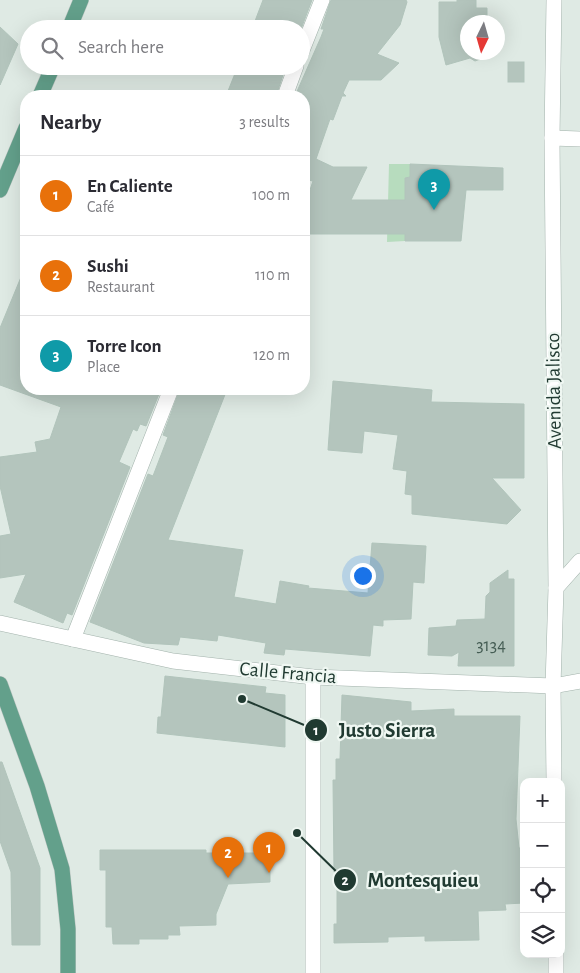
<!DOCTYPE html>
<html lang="en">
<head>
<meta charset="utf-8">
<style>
	:root { --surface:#fff; --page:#f7f7f7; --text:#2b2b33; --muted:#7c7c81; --line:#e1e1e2; --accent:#854a42 }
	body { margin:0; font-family:"Alegreya Sans",sans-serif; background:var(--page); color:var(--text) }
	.controls { position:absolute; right:15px; bottom:15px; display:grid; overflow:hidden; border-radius:10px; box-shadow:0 5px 20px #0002 }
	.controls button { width:45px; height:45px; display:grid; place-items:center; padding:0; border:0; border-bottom:1px solid var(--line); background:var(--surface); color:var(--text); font:25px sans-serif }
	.compass { position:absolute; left:460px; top:15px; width:45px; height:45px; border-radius:50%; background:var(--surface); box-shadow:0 5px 20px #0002; rotate:185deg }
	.you { position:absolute; left:362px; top:575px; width:18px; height:18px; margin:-12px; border:4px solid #fff; border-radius:50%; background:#1a73e8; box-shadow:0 0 0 8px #1a73e833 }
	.badge { display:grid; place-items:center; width:32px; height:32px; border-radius:50%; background:var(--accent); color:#fff; font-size:16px; font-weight:700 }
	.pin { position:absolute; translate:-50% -41px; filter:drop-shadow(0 1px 2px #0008) }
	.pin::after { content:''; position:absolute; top:26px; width:18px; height:15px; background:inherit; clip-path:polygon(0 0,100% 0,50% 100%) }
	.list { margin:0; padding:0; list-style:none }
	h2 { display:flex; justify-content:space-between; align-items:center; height:65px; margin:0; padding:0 20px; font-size:21px }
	h2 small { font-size:16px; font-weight:400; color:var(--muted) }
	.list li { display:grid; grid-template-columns:32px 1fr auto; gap:15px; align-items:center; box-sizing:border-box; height:80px; padding:0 20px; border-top:1px solid var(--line) }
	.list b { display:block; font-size:19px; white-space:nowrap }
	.list p { margin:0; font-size:16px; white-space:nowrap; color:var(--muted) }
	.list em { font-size:16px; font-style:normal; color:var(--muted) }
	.icon { flex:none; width:28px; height:28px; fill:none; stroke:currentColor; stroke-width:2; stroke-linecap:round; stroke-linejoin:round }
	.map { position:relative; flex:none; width:580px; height:973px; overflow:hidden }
	.search { position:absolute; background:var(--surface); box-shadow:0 5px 20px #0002; left:20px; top:20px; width:290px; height:55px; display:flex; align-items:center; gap:12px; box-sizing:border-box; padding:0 18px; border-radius:28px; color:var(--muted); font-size:19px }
	.panel { position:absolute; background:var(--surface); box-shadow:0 5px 20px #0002; left:20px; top:90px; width:290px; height:305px; border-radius:20px }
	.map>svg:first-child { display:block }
	.green { fill:#b7dcbe }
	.building { fill:#b4c5bd; stroke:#b1c4bb }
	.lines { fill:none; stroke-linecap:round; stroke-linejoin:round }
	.minor-casing { stroke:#a2b2ab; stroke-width:16 }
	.tertiary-casing { stroke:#a2b2ab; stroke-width:16 }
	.primary-casing { stroke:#bcc4c1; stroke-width:16 }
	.minor { stroke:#fff; stroke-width:15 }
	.tertiary { stroke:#fff; stroke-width:15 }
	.primary { stroke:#63a08b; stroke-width:15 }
	.labels { text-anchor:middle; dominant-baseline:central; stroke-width:4.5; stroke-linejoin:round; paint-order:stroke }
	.number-label { font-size:18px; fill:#455d54 }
	.street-label { font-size:20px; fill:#203a31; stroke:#eff7f2 }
	.leader { fill:none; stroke:#203a31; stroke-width:2 }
	.callout-dot { fill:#203a31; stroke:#eff7f2; stroke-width:2 }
	.mark-label { font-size:15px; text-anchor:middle; font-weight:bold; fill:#fff }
	.callout-label { font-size:21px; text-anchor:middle; font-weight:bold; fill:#203a31; stroke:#eff7f2; stroke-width:4.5; stroke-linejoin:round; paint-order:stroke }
</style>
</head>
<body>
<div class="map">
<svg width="580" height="973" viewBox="0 0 580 973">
	<rect width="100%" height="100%" fill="#dfeae4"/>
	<polygon class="green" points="389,164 410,164 410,177 405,178 405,241 387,242"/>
	<g class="building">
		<polygon points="263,0 312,0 301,29 252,29"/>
		<polygon points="331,0 406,0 407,2 400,25 377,54 399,63 381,80 349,80 343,93 346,96 342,96 333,120 330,119 316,159 333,167 367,167 351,200 405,200 405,178 410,177 410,164 503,168 503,190 466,190 461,241 405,241 405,234 310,234 310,190 313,181 308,180 306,186 304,186 304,96 295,96 321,37 324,29 321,29"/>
		<polygon points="457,0 476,0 476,8 487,8 487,22 468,22 468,52 488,52 488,56 475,61 470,58 446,65 439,37 439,2 457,2"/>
		<polygon points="0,27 18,44 0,85"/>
		<rect x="508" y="62" width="16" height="20"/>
		<polygon points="238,66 270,66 284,72 276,96 226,96"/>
		<polygon points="26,265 26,389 161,389 146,426 140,424 137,431 133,429 119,462 130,467 72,615 67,613 63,623 14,602 26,574 0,578 0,536 11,534 0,486 0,457 37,452 35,442 50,439 61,407 0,385 0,328"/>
		<polygon points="333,381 432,390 431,402 524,404 524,478 492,478 521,510 507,524 412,514 412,495 405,494 407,471 393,469 398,435 364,431 362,453 328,450"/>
		<polygon points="180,389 218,389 226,392 168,540 243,550 234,597 276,604 280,581 309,586 308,588 368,593 372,543 426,546 424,583 413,582 411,619 383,620 383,626 373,625 370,656 285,649 284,655 264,653 266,643 218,635 217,641 180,637 178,645 144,643 90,622 148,474 153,476 168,437 163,435"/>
		<polygon points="508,570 508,579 514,579 514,666 458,666 459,652 452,656 428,655 429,628 456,626 457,620 485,619 486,596 490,592 490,583"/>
		<polygon points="165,676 266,687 265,693 285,695 285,747 157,733 158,717 161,717"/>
		<polygon points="342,695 411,702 411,711 454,709 454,716 520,716 516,819 519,848 524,848 524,903 505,904 506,910 478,911 479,940 425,941 425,936 388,937 388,942 334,943 334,924 337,924 337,872 334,872 333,780 336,780 336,759 340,759"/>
		<polygon points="0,762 2,762 40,868 40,945 12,945 11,872 0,841"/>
		<polygon points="100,850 206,850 206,853 270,853 270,882 228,884 216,914 216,925 179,926 180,935 168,935 168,939 139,939 139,944 113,944 112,927 106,927 106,870 100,870"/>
	</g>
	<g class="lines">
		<g class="minor-casing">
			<g id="minor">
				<polyline points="554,0 552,138 556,588"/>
				<polyline points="301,53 322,0"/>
				<polyline points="285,96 296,66"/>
				<polyline points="552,138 580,139"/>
				<polyline points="0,623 173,661 313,677 553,686 580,681"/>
				<polyline points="73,639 171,389"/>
				<polyline points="313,973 313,677"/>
			</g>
		</g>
		<g class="tertiary-casing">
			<g id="tertiary">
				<polyline points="554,782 553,686 556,588 580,561"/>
				<polyline points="556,954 556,973"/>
			</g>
		</g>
		<g class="primary-casing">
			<g id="primary">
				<polyline points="69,29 81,0"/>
				<polyline points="40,96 53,66"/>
				<polyline points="0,190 26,128"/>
				<polyline points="0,684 37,786 62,869 68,929 68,973"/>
			</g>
		</g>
		<use href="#minor" class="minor"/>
		<use href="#tertiary" class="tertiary"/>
		<use href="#primary" class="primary"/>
	</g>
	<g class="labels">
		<g class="number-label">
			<text x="491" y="646">3134</text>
		</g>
		<g class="street-label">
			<text transform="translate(554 391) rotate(-91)">Avenida Jalisco</text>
			<text transform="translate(288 673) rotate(5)">Calle Francia</text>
		</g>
	</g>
	<path class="leader" d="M242 699L316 730M297 833L345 880"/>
	<g class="callout-dot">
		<circle cx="242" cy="699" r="5"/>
		<circle cx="297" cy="833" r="5"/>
		<circle cx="316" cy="730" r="12"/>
		<circle cx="345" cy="880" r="12"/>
	</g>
	<g class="mark-label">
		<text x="316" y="735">1</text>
		<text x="345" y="885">2</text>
	</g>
	<g class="callout-label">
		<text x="387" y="737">Justo Sierra</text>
		<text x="423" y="887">Montesquieu</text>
	</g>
</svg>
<div class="controls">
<button>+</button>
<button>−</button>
<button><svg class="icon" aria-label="locate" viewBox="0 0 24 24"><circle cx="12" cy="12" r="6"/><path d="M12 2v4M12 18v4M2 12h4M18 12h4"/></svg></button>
<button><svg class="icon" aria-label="layers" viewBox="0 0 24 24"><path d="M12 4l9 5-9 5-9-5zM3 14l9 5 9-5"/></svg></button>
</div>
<svg class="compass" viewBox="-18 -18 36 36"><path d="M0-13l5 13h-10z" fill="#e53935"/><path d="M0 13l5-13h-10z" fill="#7c7c81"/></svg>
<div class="you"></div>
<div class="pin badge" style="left:269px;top:873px;background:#e8710a">1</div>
<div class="pin badge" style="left:228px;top:878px;background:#e8710a">2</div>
<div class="pin badge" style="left:434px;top:210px;background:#0f9aa8">3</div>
<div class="search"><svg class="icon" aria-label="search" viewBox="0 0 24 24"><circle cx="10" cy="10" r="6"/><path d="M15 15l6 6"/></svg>Search here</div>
<section class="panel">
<h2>Nearby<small>3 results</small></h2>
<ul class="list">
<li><span class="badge" style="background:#e8710a">1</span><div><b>En Caliente</b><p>Café</p></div><em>100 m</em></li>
<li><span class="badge" style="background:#e8710a">2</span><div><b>Sushi</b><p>Restaurant</p></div><em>110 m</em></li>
<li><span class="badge" style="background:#0f9aa8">3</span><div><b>Torre Icon</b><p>Place</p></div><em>120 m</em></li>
</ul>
</section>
</div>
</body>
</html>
